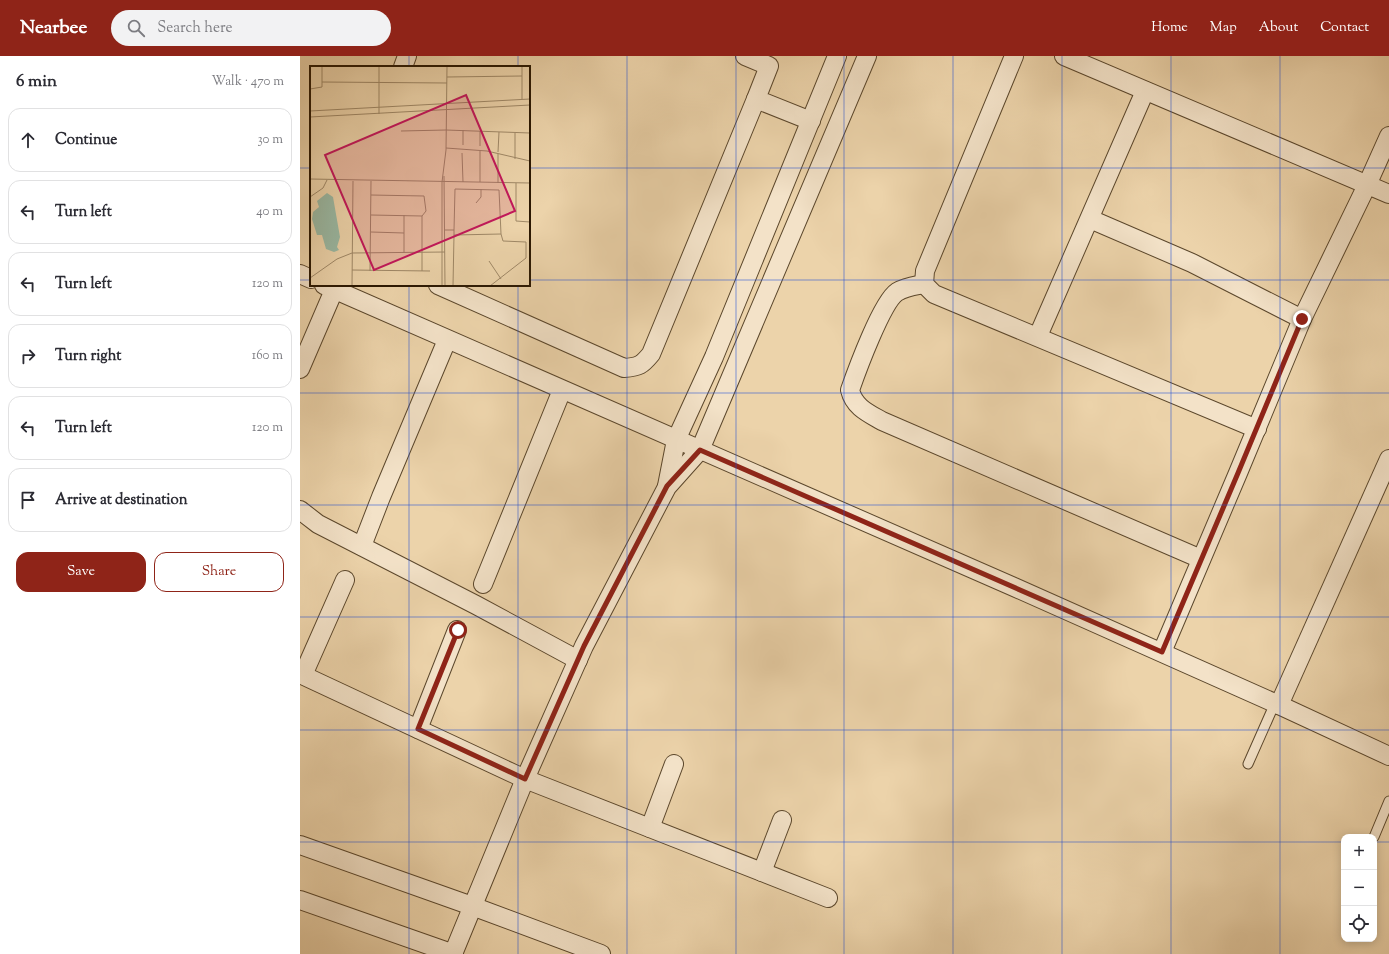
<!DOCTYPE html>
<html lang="en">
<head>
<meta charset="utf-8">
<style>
	:root { --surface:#fff; --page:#f2f2f3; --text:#2b2b33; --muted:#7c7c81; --line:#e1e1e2; --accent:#8f2418 }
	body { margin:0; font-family:"Sorts Mill Goudy",serif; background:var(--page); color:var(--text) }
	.controls { position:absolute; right:12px; bottom:12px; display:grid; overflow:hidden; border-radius:8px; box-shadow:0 2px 10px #0003 }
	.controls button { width:36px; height:36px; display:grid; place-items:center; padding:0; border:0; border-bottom:1px solid var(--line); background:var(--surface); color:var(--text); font:20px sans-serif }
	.stop { position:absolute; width:12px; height:12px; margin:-9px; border:3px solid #8f2418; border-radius:50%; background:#fff }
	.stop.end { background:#8f2418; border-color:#fff; box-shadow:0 1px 4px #0008 }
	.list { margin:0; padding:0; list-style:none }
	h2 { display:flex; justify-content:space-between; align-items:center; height:52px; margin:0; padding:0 16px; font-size:17px }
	h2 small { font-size:13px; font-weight:400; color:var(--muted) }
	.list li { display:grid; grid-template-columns:26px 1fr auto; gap:12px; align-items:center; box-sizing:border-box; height:64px; margin:0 8px 8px; padding:0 8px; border:1px solid var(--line); border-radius:12px }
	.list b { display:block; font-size:15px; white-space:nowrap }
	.list em { font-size:13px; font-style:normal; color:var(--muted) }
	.actions { display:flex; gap:8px; padding:12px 16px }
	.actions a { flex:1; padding:9px 0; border:1px solid var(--accent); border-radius:12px; text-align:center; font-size:14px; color:var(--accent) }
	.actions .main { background:var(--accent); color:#fff }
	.icon { flex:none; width:22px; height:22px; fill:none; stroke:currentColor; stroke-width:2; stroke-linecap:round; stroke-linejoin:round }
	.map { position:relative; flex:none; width:1089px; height:898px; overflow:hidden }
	header { display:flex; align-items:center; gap:24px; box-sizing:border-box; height:56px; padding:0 20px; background:var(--accent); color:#fff }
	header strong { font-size:19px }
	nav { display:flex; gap:22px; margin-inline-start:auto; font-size:14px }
	.search { width:280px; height:36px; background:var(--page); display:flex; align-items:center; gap:10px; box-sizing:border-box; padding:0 14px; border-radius:22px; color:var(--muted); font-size:15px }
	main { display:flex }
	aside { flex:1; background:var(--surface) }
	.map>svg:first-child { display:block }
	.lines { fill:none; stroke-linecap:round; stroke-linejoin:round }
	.lane-casing { stroke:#5b472c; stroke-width:11 }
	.street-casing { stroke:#5b472c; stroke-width:20 }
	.lane { stroke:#f3e2c8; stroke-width:9 }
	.street { stroke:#f3e2c8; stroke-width:18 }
	.route { stroke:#8f2418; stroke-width:5 }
	.grid { fill:none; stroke:#1d4ed8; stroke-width:1; stroke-opacity:0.55 }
	.inset-road { fill:none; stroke:#9f8867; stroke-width:1 }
	.view { fill:#c2185b; fill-opacity:0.15; stroke:#c2185b; stroke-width:2 }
	.inset-edge { fill:none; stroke:#2b1802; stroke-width:2 }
</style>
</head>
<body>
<header>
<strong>Nearbee</strong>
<div class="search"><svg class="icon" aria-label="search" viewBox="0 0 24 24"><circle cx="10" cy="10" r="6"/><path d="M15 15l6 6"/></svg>Search here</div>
<nav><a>Home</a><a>Map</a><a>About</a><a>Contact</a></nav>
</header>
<main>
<aside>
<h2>6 min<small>Walk · 470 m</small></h2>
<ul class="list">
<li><svg class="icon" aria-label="ahead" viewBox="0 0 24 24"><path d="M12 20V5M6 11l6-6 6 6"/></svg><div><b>Continue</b></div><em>30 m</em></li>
<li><svg class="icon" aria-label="left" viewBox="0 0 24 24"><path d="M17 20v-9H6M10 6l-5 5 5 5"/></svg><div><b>Turn left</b></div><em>40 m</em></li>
<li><svg class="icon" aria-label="left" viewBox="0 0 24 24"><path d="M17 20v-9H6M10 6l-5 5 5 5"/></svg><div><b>Turn left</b></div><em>120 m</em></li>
<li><svg class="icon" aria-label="right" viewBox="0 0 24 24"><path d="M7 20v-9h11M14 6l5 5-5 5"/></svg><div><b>Turn right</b></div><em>160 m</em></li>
<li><svg class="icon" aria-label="left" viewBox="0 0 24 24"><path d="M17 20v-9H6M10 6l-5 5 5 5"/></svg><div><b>Turn left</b></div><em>120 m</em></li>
<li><svg class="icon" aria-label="arrive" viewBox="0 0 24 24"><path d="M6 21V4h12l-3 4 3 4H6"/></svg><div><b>Arrive at destination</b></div></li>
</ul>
<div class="actions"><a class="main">Save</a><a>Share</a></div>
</aside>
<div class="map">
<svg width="1089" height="898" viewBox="0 0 1089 898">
	<rect width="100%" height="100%" fill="#ecd3aa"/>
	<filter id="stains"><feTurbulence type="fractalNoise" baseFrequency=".005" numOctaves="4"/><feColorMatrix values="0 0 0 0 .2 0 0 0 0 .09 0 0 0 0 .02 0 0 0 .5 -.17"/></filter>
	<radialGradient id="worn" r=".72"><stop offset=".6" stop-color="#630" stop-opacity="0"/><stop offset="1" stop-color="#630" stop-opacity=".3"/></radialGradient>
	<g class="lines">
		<g class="lane-casing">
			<g id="lane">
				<polyline points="948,708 975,647"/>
				<polyline points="1074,781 1089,745"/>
			</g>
		</g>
		<g class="street-casing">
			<g id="street">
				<polyline points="445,0 469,10 456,43 511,65"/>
				<polyline points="714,0 625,215 624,228 634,238 957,373"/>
				<polyline points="764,0 1089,138"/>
				<polyline points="103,11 107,0"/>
				<polyline points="790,163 892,207 1002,263"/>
				<polyline points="0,218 11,223"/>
				<path d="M624 228C614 230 605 231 597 236 582 246 557 314 550 334 554 351 568 357 582 365L901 503"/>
				<polyline points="24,229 714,531 979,649 1089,700"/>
				<path d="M138 229 324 312C339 311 342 309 351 298L456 43"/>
				<polyline points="738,280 845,35"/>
				<polyline points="0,313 34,234"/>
				<polyline points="367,430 376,384 414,301 537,0"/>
				<polyline points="0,454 18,468 176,549 278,604"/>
				<polyline points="62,490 81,441 147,284"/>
				<polyline points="183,528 262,334"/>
				<polyline points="862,596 938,417 1002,263 1067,129 1089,80"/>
				<polyline points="0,618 225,723 528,842"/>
				<polyline points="3,619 45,524"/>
				<polyline points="979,649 1089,403"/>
				<polyline points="118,673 157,574"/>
				<polyline points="350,772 374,708"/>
				<polyline points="0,789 172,850 301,898"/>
				<polyline points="462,816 482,764"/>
				<polyline points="0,844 154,898"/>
				<polyline points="153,898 225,723 284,590 367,431 400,394 567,0"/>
			</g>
		</g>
		<use href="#lane" class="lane"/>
		<use href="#street" class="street"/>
	</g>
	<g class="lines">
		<polyline class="route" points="158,574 118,673 225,723 284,590 367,430 400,394 862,596 938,417 1002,263"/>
	</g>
	<path class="grid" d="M109 0V11M218 0V11M327 0V898M436 0V898M544 0V898M653 0V898M762 0V898M871 0V898M980 0V898M0 112H11M229 112H1089M0 224H11M229 224H1089M109 229V898M218 229V898M0 337H1089M0 449H1089M0 561H1089M0 674H1089M0 786H1044M1074 786H1089"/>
	<g transform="translate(10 10)">
		<rect width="220" height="220" fill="#ecd3aa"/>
		<path d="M17 127 23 131 30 171 27 181 29 184 24 186 16 183 12 169H7L2 153 3 146 9 141 7 135Z" fill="#9ab9a4"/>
		<path class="inset-road" d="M137 11 212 10M12 16 137 17M0 23 12 21V0M212 33V0M0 45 220 33M69 48V0M0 51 220 39M153 64V79M91 65 136 64 220 67M205 67V93M170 80V65M136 82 177 85 220 95M170 85V116M188 86 189 66M152 87 153 116M134 110 135 220M0 113 220 117M188 117V88M206 117V155L220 156M61 129 114 130 116 145 112 150M0 131 13 122 17 114M166 137 171 131V123M61 149 112 150V205M135 164H144V169L191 168 189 124 145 123 144 164M61 166 94 167M94 187V149M179 195 191 213M42 204 120 205M60 205 61 115M0 212 27 193 42 187 135 186M42 220 43 115M132 220V116L136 84 137 0M143 220 144 169M180 220 216 192V176L193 175 191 168"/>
		<path class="view" d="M156 29 205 145 64 204 15 89Z"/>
		<rect width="220" height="220" class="inset-edge"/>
	</g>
	<rect width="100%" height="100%" filter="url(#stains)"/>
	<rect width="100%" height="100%" fill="url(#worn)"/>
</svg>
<div class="controls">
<button>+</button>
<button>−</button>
<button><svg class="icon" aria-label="locate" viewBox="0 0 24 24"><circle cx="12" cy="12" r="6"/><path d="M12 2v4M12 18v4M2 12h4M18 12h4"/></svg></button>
</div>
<div class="stop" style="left:158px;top:574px"></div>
<div class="stop end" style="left:1002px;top:263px"></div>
</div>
</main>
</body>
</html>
